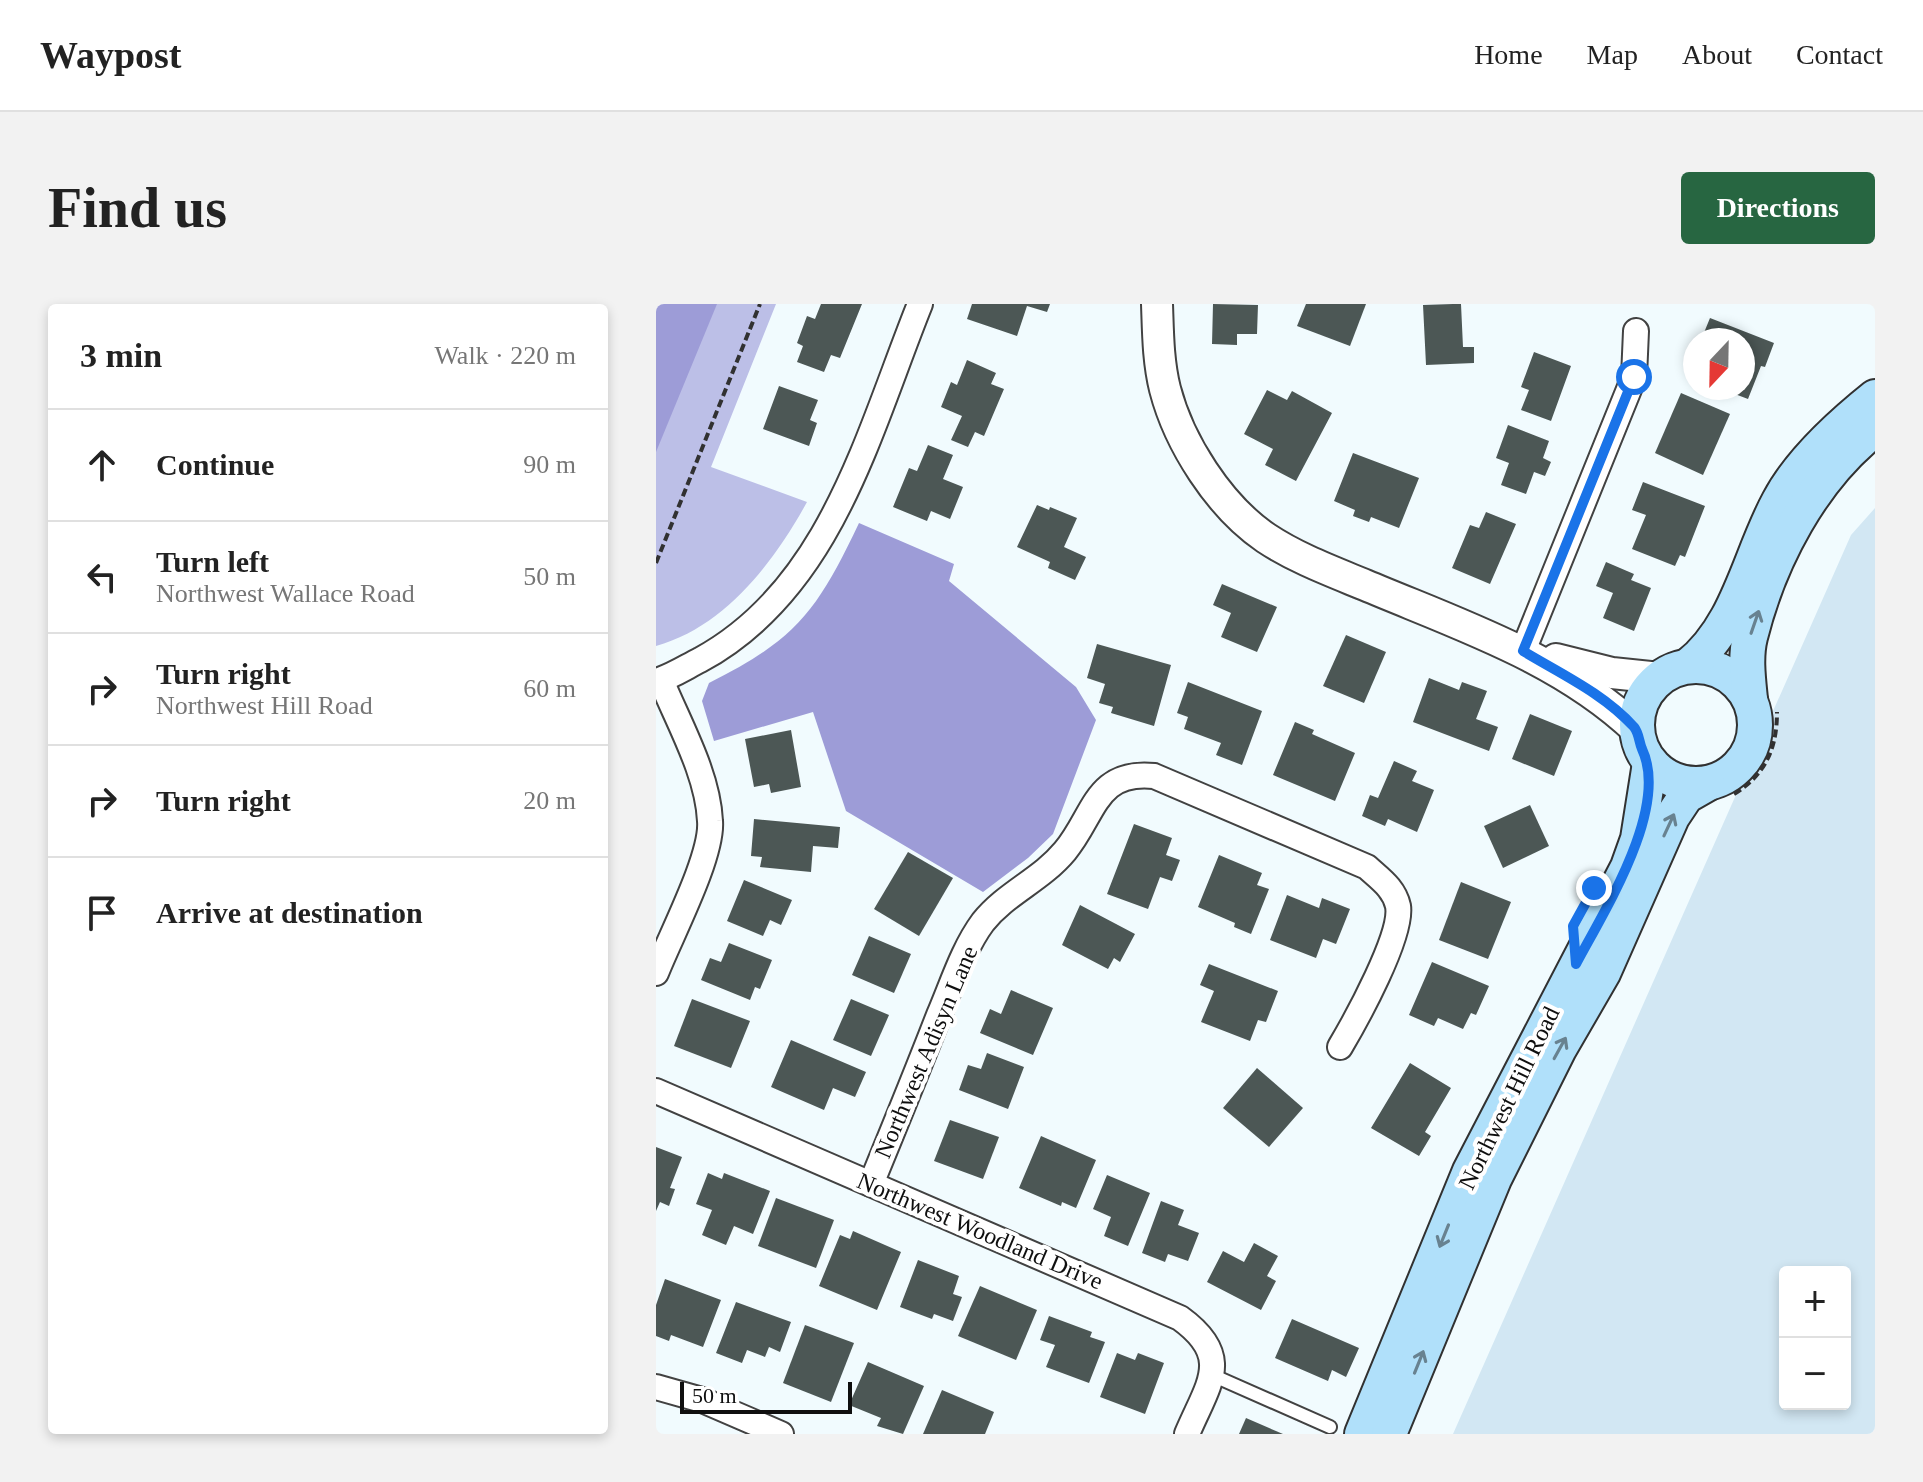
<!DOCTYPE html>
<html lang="en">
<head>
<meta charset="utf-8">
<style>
	:root { --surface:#fff; --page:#f2f2f2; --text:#222; --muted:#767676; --line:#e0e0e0; --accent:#276641 }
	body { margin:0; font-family:Georgia,serif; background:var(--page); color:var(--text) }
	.controls { position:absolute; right:24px; bottom:24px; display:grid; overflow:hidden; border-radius:8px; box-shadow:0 4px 12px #0003 }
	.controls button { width:72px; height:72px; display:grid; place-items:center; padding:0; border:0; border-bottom:2px solid var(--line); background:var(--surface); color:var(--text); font:40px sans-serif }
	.compass { position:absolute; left:1027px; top:24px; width:72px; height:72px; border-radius:50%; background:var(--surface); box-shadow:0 4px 12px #0003; rotate:202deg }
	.scale { position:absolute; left:24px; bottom:20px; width:172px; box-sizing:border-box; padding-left:8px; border:4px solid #0f0f0f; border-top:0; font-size:22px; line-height:28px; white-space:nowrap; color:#0f0f0f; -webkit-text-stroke:6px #fff; paint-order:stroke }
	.stop { position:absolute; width:24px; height:24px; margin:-18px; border:6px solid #1a73e8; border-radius:50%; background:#fff }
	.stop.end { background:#1a73e8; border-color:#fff; box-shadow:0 2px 8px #0008 }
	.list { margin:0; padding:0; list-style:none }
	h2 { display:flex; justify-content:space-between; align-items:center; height:104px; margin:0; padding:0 32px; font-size:34px }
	h2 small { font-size:26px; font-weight:400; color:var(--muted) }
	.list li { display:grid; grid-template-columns:52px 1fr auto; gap:24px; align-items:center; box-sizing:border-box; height:112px; padding:0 32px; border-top:2px solid var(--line) }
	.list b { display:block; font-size:30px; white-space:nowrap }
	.list p { margin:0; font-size:26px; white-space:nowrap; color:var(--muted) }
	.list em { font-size:26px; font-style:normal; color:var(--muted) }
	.icon { flex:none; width:44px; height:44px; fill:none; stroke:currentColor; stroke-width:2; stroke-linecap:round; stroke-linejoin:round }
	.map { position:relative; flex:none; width:1219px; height:1130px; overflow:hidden; border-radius:8px }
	header { display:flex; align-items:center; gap:48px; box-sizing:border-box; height:112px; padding:0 40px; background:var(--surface); border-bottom:2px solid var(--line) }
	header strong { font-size:38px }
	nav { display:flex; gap:44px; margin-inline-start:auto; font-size:28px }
	.intro { display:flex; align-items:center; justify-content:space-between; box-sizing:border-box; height:192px; padding:0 48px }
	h1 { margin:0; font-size:56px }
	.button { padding:20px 36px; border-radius:8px; background:var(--accent); color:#fff; font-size:28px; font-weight:700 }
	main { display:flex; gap:48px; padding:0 48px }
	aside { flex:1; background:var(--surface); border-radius:8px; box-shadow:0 4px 12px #0003 }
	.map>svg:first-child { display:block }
	.farmland { fill:#d2e7f3; fill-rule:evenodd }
	.green { fill:#bcbfe7 }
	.forest { fill:#9d9cd7 }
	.building { fill:#4c5755 }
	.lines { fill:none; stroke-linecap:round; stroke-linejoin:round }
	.service-casing { stroke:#424242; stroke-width:16 }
	.minor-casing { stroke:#424242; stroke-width:28 }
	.tertiary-casing { stroke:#424242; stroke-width:34 }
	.secondary-casing { stroke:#313131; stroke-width:38 }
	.path { stroke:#313131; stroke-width:4; stroke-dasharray:8 4; stroke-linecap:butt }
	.service { stroke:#fff; stroke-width:12 }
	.minor { stroke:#fff; stroke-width:24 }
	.tertiary { stroke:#fff; stroke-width:30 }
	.secondary { stroke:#b0e0fa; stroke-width:34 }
	.oneway { stroke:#688290 }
	.route { stroke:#1a73e8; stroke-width:10 }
	.labels { text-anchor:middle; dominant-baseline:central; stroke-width:8; stroke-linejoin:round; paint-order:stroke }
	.street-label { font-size:24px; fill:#0f0f0f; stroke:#fff }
</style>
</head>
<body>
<header>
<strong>Waypost</strong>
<nav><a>Home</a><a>Map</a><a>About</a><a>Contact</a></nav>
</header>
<div class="intro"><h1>Find us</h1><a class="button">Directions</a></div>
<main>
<aside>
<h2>3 min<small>Walk · 220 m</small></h2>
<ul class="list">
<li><svg class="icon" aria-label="ahead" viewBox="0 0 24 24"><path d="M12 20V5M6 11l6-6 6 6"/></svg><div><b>Continue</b></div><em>90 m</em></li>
<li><svg class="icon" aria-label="left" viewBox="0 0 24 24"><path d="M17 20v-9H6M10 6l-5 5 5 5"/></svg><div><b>Turn left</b><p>Northwest Wallace Road</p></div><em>50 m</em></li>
<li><svg class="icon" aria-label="right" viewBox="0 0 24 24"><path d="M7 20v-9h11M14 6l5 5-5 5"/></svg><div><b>Turn right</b><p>Northwest Hill Road</p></div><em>60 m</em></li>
<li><svg class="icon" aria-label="right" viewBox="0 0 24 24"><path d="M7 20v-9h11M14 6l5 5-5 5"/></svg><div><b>Turn right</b></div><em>20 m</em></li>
<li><svg class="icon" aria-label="arrive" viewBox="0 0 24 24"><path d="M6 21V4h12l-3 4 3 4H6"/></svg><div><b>Arrive at destination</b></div></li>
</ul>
</aside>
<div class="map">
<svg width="1219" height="1130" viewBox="0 0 1219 1130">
	<rect width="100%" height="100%" fill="#f1fbfe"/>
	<path class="farmland" d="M1219 204V1130H797L1195 231ZM1129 968H1189V1100H1129Z"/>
	<path class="green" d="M43 0H120L55 163 151 198C118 258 69 323 0 342V106Z"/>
	<g class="forest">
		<polygon points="0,0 61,0 0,148"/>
		<path d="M203 219 298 260 293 277 420 383 440 416 397 530 372 554 327 588 190 507 157 408 58 437 46 397 53 379C141 335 161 307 203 219Z"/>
	</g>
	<g class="building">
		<polygon points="165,0 206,0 184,54 175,51 168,68 141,58 147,42 141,39 151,12 159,15"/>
		<polygon points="316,0 394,0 391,8 371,2 361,32 311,15"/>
		<polygon points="557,0 602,1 601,30 581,30 581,41 556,40"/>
		<polygon points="650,0 710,0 694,42 641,22"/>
		<polygon points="797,0 805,0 807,43 818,43 818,59 770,61 767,1"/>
		<polygon points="1054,14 1118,39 1109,63 1105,62 1092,95 1063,84 1087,84 1087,36 1045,36"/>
		<polygon points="878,48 915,62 895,117 865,106 873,86 865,83"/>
		<polygon points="311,56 340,69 335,80 348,85 328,132 319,128 312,143 295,136 306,112 285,103 295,78 301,81"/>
		<polygon points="123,82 162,96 154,116 161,119 153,142 107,125"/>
		<polygon points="611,86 631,96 636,87 676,109 640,177 609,161 617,145 588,130"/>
		<polygon points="1025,89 1074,110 1047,171 999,149"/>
		<polygon points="852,121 893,137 887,154 895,158 889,172 878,168 870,190 845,181 853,159 840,154"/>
		<polygon points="272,141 297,151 287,175 307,183 294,215 275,207 271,217 237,203 253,164 261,167"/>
		<polygon points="697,149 763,174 743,224 715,213 713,218 697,212 699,206 678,197"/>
		<polygon points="987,178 1049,202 1029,253 1024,251 1019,262 976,245 990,211 976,206"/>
		<polygon points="381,201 393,206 394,203 421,214 408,243 430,253 419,276 392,264 394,258 361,243"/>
		<polygon points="830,208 860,220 834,280 796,264 814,221 823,224"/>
		<polygon points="950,258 978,270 975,276 995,284 978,327 947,314 957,289 940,282"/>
		<polygon points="566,280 621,303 601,348 565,333 575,309 557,301"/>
		<polygon points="690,331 730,348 708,399 667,382"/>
		<polygon points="441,340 515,361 498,422 455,409 457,403 443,399 449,380 431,374"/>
		<polygon points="773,374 803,386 806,378 831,387 820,415 842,423 833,447 757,418"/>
		<polygon points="532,378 606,407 586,461 560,451 565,439 528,425 532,413 521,409"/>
		<polygon points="874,410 916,427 898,472 856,455"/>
		<polygon points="639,418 658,426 656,430 699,449 679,497 617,471"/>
		<polygon points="135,426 145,483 115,489 113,480 98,483 89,435"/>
		<polygon points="738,457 761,467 756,477 778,486 761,528 732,515 729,522 706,512 714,491 722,494"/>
		<polygon points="874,501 893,542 847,564 828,522"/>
		<polygon points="98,515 184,523 182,544 157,542 155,568 104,563 106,553 95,552"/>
		<polygon points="478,520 516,534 510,551 524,556 516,577 504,573 492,605 451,590"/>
		<polygon points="252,548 297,574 263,632 218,605"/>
		<polygon points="563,551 606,569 601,581 613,585 595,630 578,623 579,619 542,603"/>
		<polygon points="88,576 136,596 125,621 114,616 107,632 71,617"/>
		<polygon points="805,578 855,598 832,655 783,636"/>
		<polygon points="631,591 663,604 666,594 694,605 680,640 667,635 660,654 614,636"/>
		<polygon points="424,601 479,630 464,658 458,654 452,665 406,641"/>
		<polygon points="213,632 255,650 238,689 196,671"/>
		<polygon points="73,639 116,656 104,685 99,683 94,696 45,676 54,654 65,658"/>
		<polygon points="776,658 833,682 820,711 815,709 807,725 782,714 778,722 753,711"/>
		<polygon points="553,660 622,687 610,718 602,716 594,737 545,718 558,687 544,681"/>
		<polygon points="355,686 397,704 377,751 324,729 334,705 345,710"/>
		<polygon points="36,695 94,717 75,764 18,742"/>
		<polygon points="195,695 233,711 215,752 177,736"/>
		<polygon points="135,736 210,768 199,793 177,784 168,806 115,783"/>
		<polygon points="331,749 368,763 352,805 303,786 312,761 325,765"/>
		<polygon points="754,759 795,784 769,828 775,832 763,852 715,824"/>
		<polygon points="601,764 647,804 613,843 567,804"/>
		<polygon points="294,816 343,833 327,875 278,857"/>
		<polygon points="385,832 440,856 420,904 406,898 405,902 363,884"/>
		<polygon points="0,843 26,853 14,884 19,885 13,902 4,898 0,907"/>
		<polygon points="52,869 66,875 68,869 114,887 97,930 78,922 70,941 46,931 56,906 40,900"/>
		<polygon points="451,871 494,889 472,942 448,932 455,913 437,905"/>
		<polygon points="120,894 178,916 160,964 102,942"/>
		<polygon points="505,897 528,906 522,921 543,929 532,957 512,950 509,958 486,949"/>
		<polygon points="197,927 245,948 221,1006 163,982 184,931 194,935"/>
		<polygon points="598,939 622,952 611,972 620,977 605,1006 551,978 567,947 588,958"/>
		<polygon points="262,956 303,972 297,990 306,993 297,1017 278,1010 276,1015 244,1003"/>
		<polygon points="9,975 65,996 47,1043 15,1031 13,1037 0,1032 0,1001"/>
		<polygon points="324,982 381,1006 360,1056 302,1032"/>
		<polygon points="80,998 135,1018 124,1048 113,1043 109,1053 91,1046 86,1059 60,1049"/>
		<polygon points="393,1012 436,1028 434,1033 449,1038 433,1079 390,1063 399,1041 384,1036"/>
		<polygon points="636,1015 703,1044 690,1073 676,1066 672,1077 619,1054"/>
		<polygon points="149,1021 198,1039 175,1098 127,1079"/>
		<polygon points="461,1049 479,1056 482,1049 508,1059 489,1110 444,1093"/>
		<polygon points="212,1058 268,1082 247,1130 221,1122 225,1114 193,1101"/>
		<polygon points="286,1086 338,1108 329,1130 267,1130"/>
		<polygon points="590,1114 627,1130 583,1130"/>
	</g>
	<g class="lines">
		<g class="service-casing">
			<polyline id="service" points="556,1071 674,1123"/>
		</g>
		<g class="minor-casing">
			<g id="minor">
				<polyline points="867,347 978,73 980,27"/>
				<path d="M0 377C15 373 30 363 44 356 175 285 212 129 264 0"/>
				<path d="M0 669C14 633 57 552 54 517 52 470 23 420 5 376"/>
				<path d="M0 787 524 1014C578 1053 552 1080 531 1130"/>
				<path d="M215 880C238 824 261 768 283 711 296 681 307 645 327 618 350 589 385 576 409 547 439 511 439 466 498 472L711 563C724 575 738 584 742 602 747 631 700 716 684 743"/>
				<polyline points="0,1083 46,1096 125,1130"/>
			</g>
		</g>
		<g class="tertiary-casing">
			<g id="tertiary">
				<path d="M501 0C502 28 502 57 509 85 523 139 563 202 610 234 640 254 675 267 709 281 804 321 905 354 981 426"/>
				<polyline points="900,355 956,369 1004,374"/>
			</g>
		</g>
		<g class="secondary-casing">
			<g id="secondary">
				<circle cx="1040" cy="421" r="59"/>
				<path d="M1032 362C1083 322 1093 252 1123 197 1144 157 1184 121 1219 93"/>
				<path d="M1094 395C1092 375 1089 353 1094 333 1113 256 1156 174 1219 125"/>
				<polyline points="706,1130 814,867 972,563 982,535 994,459"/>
				<polyline points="733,1130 838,875 903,745 947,669 1016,513 1030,492 1051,480"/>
			</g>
		</g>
		<g class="path">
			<polyline points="0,259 104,0"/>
			<path d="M1078 490C1109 471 1121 445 1121 408"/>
		</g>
		<use href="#service" class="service"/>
		<use href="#minor" class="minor"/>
		<use href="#tertiary" class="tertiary"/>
		<use href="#secondary" class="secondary"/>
	</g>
	<defs><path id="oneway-shaft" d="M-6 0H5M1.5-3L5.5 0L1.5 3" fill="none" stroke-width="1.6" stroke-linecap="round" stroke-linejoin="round" transform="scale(2)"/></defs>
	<g class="oneway">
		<use href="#oneway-shaft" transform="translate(1099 318) rotate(-71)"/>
		<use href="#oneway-shaft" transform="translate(1013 521) rotate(-65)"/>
		<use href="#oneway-shaft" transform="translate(904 744) rotate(-61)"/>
		<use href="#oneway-shaft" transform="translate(788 932) rotate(112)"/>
		<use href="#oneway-shaft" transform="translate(763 1058) rotate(-68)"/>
	</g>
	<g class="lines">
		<path class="route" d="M938 584 917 622 920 660C948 607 1014 504 986 445 983 438 983 429 978 423 947 389 905 370 867 347L978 73"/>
	</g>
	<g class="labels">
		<g class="street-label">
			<text transform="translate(270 748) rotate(-67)">Northwest Adisyn Lane</text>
			<text transform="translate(853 794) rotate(-64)">Northwest Hill Road</text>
			<text transform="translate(324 927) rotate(23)">Northwest Woodland Drive</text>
		</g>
	</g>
</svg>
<div class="controls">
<button>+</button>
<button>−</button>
</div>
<svg class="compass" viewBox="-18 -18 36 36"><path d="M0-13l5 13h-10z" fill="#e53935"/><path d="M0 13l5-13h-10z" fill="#767676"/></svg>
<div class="scale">50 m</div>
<div class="stop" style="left:978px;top:73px"></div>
<div class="stop end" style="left:938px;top:584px"></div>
</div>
</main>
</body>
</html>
